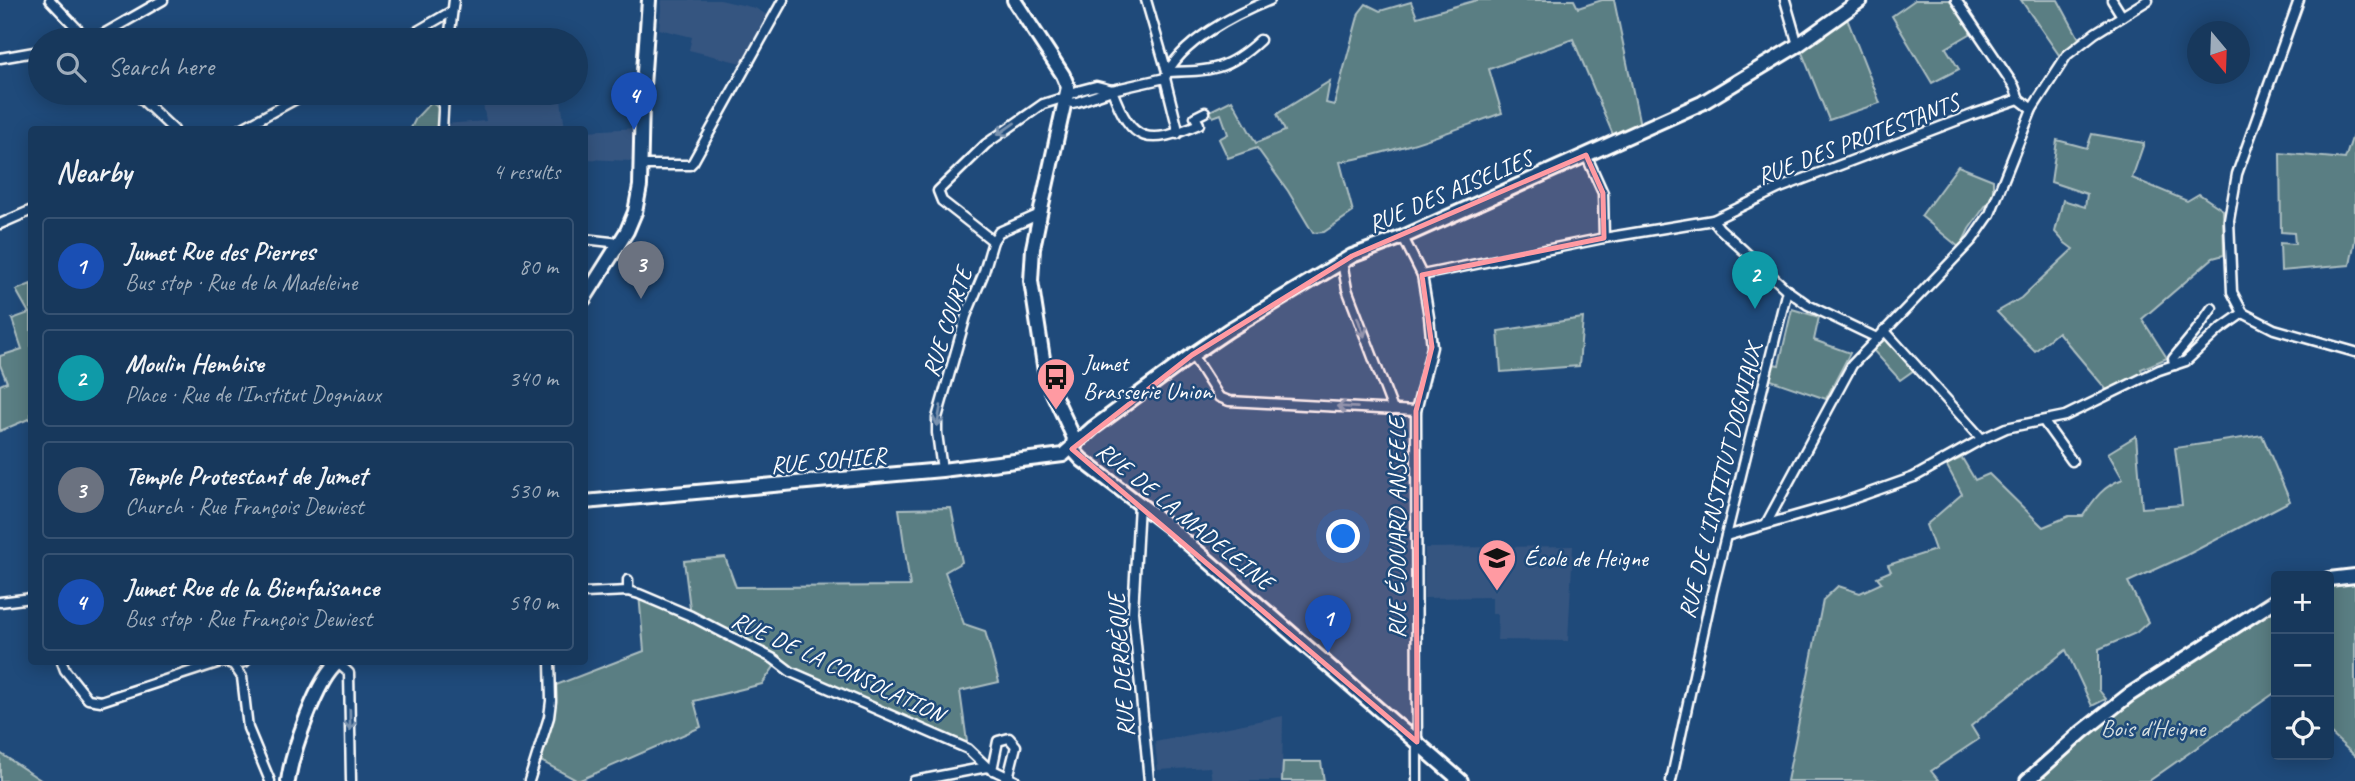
<!DOCTYPE html>
<html lang="en">
<head>
<meta charset="utf-8">
<style>
	:root { --surface:#17385c; --page:#203f62; --text:#f1f3f6; --muted:#9eacbb; --line:#365272; --accent:#8c9099 }
	body { margin:0; font-family:Caveat,sans-serif; background:var(--page); color:var(--text) }
	.controls { position:absolute; right:21px; bottom:21px; display:grid; overflow:hidden; border-radius:7px; box-shadow:0 4px 18px #0003 }
	.controls button { width:63px; height:63px; display:grid; place-items:center; padding:0; border:0; border-bottom:2px solid var(--line); background:var(--surface); color:var(--text); font:35px sans-serif }
	.compass { position:absolute; left:2187px; top:21px; width:63px; height:63px; border-radius:50%; background:var(--surface); box-shadow:0 4px 18px #0003; rotate:161deg }
	.you { position:absolute; left:1344px; top:537px; width:24px; height:24px; margin:-18px; border:5px solid #fff; border-radius:50%; background:#1a73e8; box-shadow:0 0 0 10px #1a73e833 }
	.badge { display:grid; place-items:center; width:46px; height:46px; border-radius:50%; background:var(--accent); color:#fff; font-size:23px; font-weight:700 }
	.pin { position:absolute; translate:-50% -58px; filter:drop-shadow(0 2px 4px #0008) }
	.pin::after { content:''; position:absolute; top:37px; width:24px; height:21px; background:inherit; clip-path:polygon(0 0,100% 0,50% 100%) }
	.list { margin:0; padding:0; list-style:none }
	h2 { display:flex; justify-content:space-between; align-items:center; height:91px; margin:0; padding:0 28px; font-size:30px }
	h2 small { font-size:23px; font-weight:400; color:var(--muted) }
	.list li { display:grid; grid-template-columns:46px 1fr auto; gap:21px; align-items:center; box-sizing:border-box; height:98px; margin:0 14px 14px; padding:0 14px; border:2px solid var(--line); border-radius:7px }
	.list b { display:block; font-size:26px; white-space:nowrap }
	.list p { margin:0; font-size:23px; white-space:nowrap; color:var(--muted) }
	.list em { font-size:23px; font-style:normal; color:var(--muted) }
	.icon { flex:none; width:38px; height:38px; fill:none; stroke:currentColor; stroke-width:2; stroke-linecap:round; stroke-linejoin:round }
	.map { position:relative; flex:none; width:2355px; height:781px; overflow:hidden }
	.search { position:absolute; background:var(--surface); box-shadow:0 4px 18px #0003; left:28px; top:28px; width:560px; height:77px; display:flex; align-items:center; gap:18px; box-sizing:border-box; padding:0 24px; border-radius:38px; color:var(--muted); font-size:26px }
	.panel { position:absolute; background:var(--surface); box-shadow:0 4px 18px #0003; left:28px; top:126px; width:560px; height:539px; border-radius:7px }
	.map>svg:first-child { display:block }
	.built { fill:#355580 }
	.green { fill:#5a7e83; stroke:#acbec1; stroke-width:2 }
	.lines { fill:none; stroke-linecap:round; stroke-linejoin:round }
	.street-casing { stroke:#fff; stroke-width:13 }
	.secondary-casing { stroke:#fff; stroke-width:18 }
	.street { stroke:#1f4a7a; stroke-width:8 }
	.secondary { stroke:#1f4a7a; stroke-width:12 }
	.oneway { stroke:#7992af }
	.marked { fill:#ff9aa2; fill-opacity:0.2; stroke:#ff9aa2; stroke-width:5; stroke-linejoin:round }
	.labels { text-anchor:middle; dominant-baseline:central; stroke-width:5; stroke-linejoin:round; paint-order:stroke }
	.street-label { font-size:24px; fill:#fff; stroke:#1f4a7a }
	.poi-label { font-size:24px; fill:#fff; stroke:#1f4a7a; text-anchor:start }
	.park-label { font-size:24px; fill:#d6dfe0; stroke:#1f4a7a }
</style>
</head>
<body>
<div class="map">
<svg width="2355" height="781" viewBox="0 0 2355 781">
	<rect width="100%" height="100%" fill="#1f4a7a"/>
	<filter id="ink" filterUnits="userSpaceOnUse"><feTurbulence type="fractalNoise" baseFrequency=".0143" numOctaves="2"/><feDisplacementMap in="SourceGraphic" scale="14" xChannelSelector="R" yChannelSelector="G"/><feConvolveMatrix kernelMatrix="1 2 1 2 8 2 1 2 1" color-interpolation-filters="sRGB"/></filter>
	<g filter="url(#ink)">
		<g class="built">
			<polygon points="662,0 720,0 755,8 767,15 741,63 689,50 692,37 659,29"/>
			<polygon points="481,93 560,93 565,129 442,130 443,124 486,121"/>
			<polygon points="637,128 632,161 585,159 585,131"/>
			<polygon points="1573,546 1568,641 1497,640 1498,614 1492,614 1492,597 1424,598 1425,548"/>
			<polygon points="1283,716 1282,781 1212,781 1210,767 1158,770 1155,742"/>
		</g>
		<g class="green">
			<path d="M1477 0H1574L1578 8 1602 0H1614L1641 130 1616 142 1573 39 1489 69 1502 113C1448 132 1397 152 1340 162L1353 212 1324 232 1313 233 1288 191 1257 148 1228 158 1219 139 1228 134 1221 114 1213 117 1210 111 1232 100 1256 143 1285 131 1277 114 1330 81 1326 103 1334 105 1359 13 1366 4 1380 11 1411 2 1417 17Z"/>
			<polygon points="1915,0 1950,0 1975,31 1946,48 1959,69 1932,83 1892,16"/>
			<polygon points="2021,0 2058,0 2082,44 2059,55"/>
			<polygon points="1846,16 1880,103 1829,120 1801,50"/>
			<polygon points="432,101 443,115 442,129 410,130 416,118"/>
			<polygon points="2355,129 2355,240 2350,265 2281,271 2280,243 2295,244 2294,233 2281,232 2280,153 2345,159"/>
			<polygon points="2092,134 2144,143 2132,178 2187,201 2199,194 2223,210 2224,255 2213,258 2142,319 2167,358 2141,369 2144,377 2110,394 2058,332 2035,351 1997,312 2021,298 2073,249 2065,243 2055,232 2063,200 2085,207 2087,194 2051,182 2057,140 2087,148"/>
			<polygon points="1958,166 1993,180 1993,195 1969,229 1960,248 1921,216"/>
			<polygon points="31,284 31,418 0,431 0,385 7,382 0,365 0,356 22,349 12,319 29,313 16,290"/>
			<polygon points="1792,309 1819,317 1814,340 1850,353 1826,399 1768,379 1773,364 1779,365"/>
			<polygon points="1583,318 1579,366 1501,372 1498,331"/>
			<polygon points="1887,338 1914,370 1900,380 1872,349"/>
			<path d="M2262 435 2290 501 2185 556 2128 582 2148 622 2136 633 2099 649V690L2106 699 2092 706 2066 650 1971 726 1979 739 1931 771 1939 781H1787L1823 600 1838 586 1860 593 1882 583 1877 577 1891 571 1888 565 1935 550 1926 525 1962 494 1946 464 1962 458 1975 480 1989 474 2043 527 2069 516H2083C2095 498 2103 486 2123 479L2108 453 2136 436 2142 508 2182 505 2175 448Z"/>
			<polygon points="951,508 962,562 945,572 964,624 985,631 999,682 960,691 968,749 776,664 762,684 694,701 701,727 578,781 539,760 551,687 644,651 639,594 691,616 684,561 725,557 736,587 910,586 899,509"/>
			<polygon points="2355,576 2355,756 2329,732 2329,579"/>
			<polygon points="2276,600 2276,692 2149,781 2027,781 2082,732"/>
			<polygon points="0,753 42,781 0,781"/>
			<polygon points="1283,762 1321,762 1324,781 1282,781"/>
		</g>
		<g class="lines">
			<g class="street-casing">
				<g id="street">
					<polyline points="50,0 88,40"/>
					<path d="M1146 0 1167 72C1210 71 1227 71 1260 40"/>
					<polyline points="1785,0 1798,45"/>
					<polyline points="1956,0 2014,86 2019,99 2032,109"/>
					<polyline points="2112,0 2122,16"/>
					<polyline points="2299,0 2237,174 2229,220 2232,292 2243,313 2274,329 2355,352"/>
					<polyline points="93,40 163,0"/>
					<polyline points="402,40 452,11"/>
					<polyline points="449,40 454,0"/>
					<polyline points="0,58 40,51"/>
					<path d="M1165 78C1179 42 1236 14 1270 0"/>
					<polyline points="1165,78 1177,126 1177,134"/>
					<path d="M1112 90C1132 144 1148 146 1199 124L1195 117 1205 112"/>
					<polyline points="135,93 174,130"/>
					<polyline points="1066,97 1072,103 1077,102 1112,90 1165,78"/>
					<polyline points="239,130 307,93"/>
					<polyline points="442,130 444,93"/>
					<polyline points="1586,155 1603,193 1604,238"/>
					<polyline points="641,165 690,165 693,162 783,0"/>
					<polyline points="1713,220 1719,228 1787,290 1808,305 1877,338"/>
					<polyline points="0,224 32,210"/>
					<polyline points="1403,237 1422,275 1429,317 1432,347 1416,411 1417,781"/>
					<polyline points="584,239 620,243"/>
					<polyline points="993,241 942,201 938,191 986,144 1043,104 1066,97 1077,91 1096,86 1112,90"/>
					<polyline points="1342,262 1347,289 1393,410"/>
					<polyline points="1422,275 1604,238 1713,220 1780,188 1974,114 2019,99"/>
					<polyline points="1884,330 1982,439"/>
					<polyline points="1192,355 1219,397 1229,401 1416,411"/>
					<polyline points="2175,365 2173,359 2196,331 2212,308"/>
					<polyline points="2044,422 2072,461"/>
					<polyline points="942,470 937,433 937,418 966,316 983,275 993,241 999,232 1040,214"/>
					<polyline points="1139,504 1133,612 1149,781"/>
					<polyline points="1766,524 1852,365 1972,240 1990,214 2032,109 2067,55 2095,33 2148,0"/>
					<polyline points="1726,536 1841,503 1914,477 1982,439 2006,428 2065,416 2159,370 2186,361 2219,330 2243,313"/>
					<polyline points="628,591 628,580"/>
					<polyline points="584,593 628,591 639,594 691,616 774,659 791,672 968,749 987,767"/>
					<polyline points="0,602 32,598"/>
					<polyline points="62,662 65,670 88,699 101,701 220,662"/>
					<polyline points="223,662 233,664 245,662"/>
					<polyline points="329,662 338,663 349,673 351,781"/>
					<polyline points="233,664 242,677 248,728 270,781"/>
					<polyline points="992,770 998,741 1009,738 1016,746 1008,778"/>
					<polyline points="529,781 549,717 551,701 550,662"/>
					<polyline points="914,781 987,767 1016,781"/>
					<polyline points="1671,781 1712,592 1787,290"/>
				</g>
			</g>
			<g class="secondary-casing">
				<g id="secondary">
					<polyline points="1014,0 1063,75 1068,87 1040,214 1033,248 1031,281 1046,378 1074,438 1072,449"/>
					<polyline points="584,299 627,231 635,212 640,186 642,100 649,0"/>
					<polyline points="1072,449 1082,460 1167,525 1461,781"/>
					<polyline points="584,502 942,470 1063,455 1093,428 1192,355 1229,330 1352,256 1403,237 1702,103 1798,45 1861,0"/>
					<polyline points="2329,579 2355,576"/>
					<path d="M288 781C292 753 317 677 339 662"/>
					<polyline points="2027,781 2082,732 2129,695 2276,600"/>
				</g>
			</g>
			<use href="#street" class="street"/>
			<use href="#secondary" class="secondary"/>
		</g>
		<defs><path id="oneway-shaft" d="M-6 0H5M1.5-3L5.5 0L1.5 3" fill="none" stroke-width="1.6" stroke-linecap="round" stroke-linejoin="round" transform="scale(1.75)"/></defs>
		<g class="oneway">
			<use href="#oneway-shaft" transform="translate(1006 129) rotate(145)"/>
			<use href="#oneway-shaft" transform="translate(1361 327) rotate(70)"/>
			<use href="#oneway-shaft" transform="translate(1347 407) rotate(-177)"/>
			<use href="#oneway-shaft" transform="translate(939 416) rotate(100)"/>
			<use href="#oneway-shaft" transform="translate(350 720) rotate(89)"/>
		</g>
	</g>
	<path class="marked" d="M1586 155 1603 193 1604 238 1422 275 1432 347 1416 411 1417 742 1072 449 1192 355 1352 256Z"/>
	<defs>
		<g id="bus-pin" transform="scale(2.0125)"><path d="M0 17L-7.5 6A9.5 9.5 0 1 1 7.5 6Z" fill="#ff9aa2" stroke="#1f4a7a"/><path d="M-5-6H5V4H4V6H2V4H-2V6H-4V4H-5ZM-3.5-4V0h7V-4ZM-3.5 1.2v1.5H-2V1.2ZM2 1.2v1.5H3.5V1.2Z" fill="#111"/></g>
		<g id="school-pin" transform="scale(2.0125)"><path d="M0 17L-7.5 6A9.5 9.5 0 1 1 7.5 6Z" fill="#ff9aa2" stroke="#1f4a7a"/><path d="M0-5L7-2L0 1L-7-2ZM-4 1L0 2.5L4 1V4Q0 6-4 4Z" fill="#111"/></g>
	</defs>
	<g fill-rule="evenodd">
		<use href="#bus-pin" x="1056" y="377"/>
		<use href="#school-pin" x="1497" y="558"/>
	</g>
	<g class="labels">
		<g class="street-label">
			<text transform="translate(1858 139) rotate(-21)">RUE DES PROTESTANTS</text>
			<text transform="translate(1450 191) rotate(-23)">RUE DES AISELIES</text>
			<text transform="translate(947 322) rotate(-72)">RUE COURTE</text>
			<text transform="translate(828 460) rotate(-5)">RUE SOHIER</text>
			<text transform="translate(1720 481) rotate(-76)">RUE DE L'INSTITUT DOGNIAUX</text>
			<text transform="translate(1185 516) rotate(39)">RUE DE LA MADELEINE</text>
			<text transform="translate(1397 528) rotate(-90)">RUE ÉDOUARD ANSEELE</text>
			<text transform="translate(1121 665) rotate(-94)">RUE DERBÈQUE</text>
			<text transform="translate(838 667) rotate(25)">RUE DE LA CONSOLATION</text>
		</g>
		<g class="poi-label">
			<text x="1083" y="363">Jumet<tspan x="1083" dy="28">Brasserie Union</tspan></text>
			<text x="1524" y="558">École de Heigne</text>
		</g>
		<g class="park-label">
			<text x="2153" y="728">Bois d'Heigne</text>
		</g>
	</g>
</svg>
<div class="controls">
<button>+</button>
<button>−</button>
<button><svg class="icon" aria-label="locate" viewBox="0 0 24 24"><circle cx="12" cy="12" r="6"/><path d="M12 2v4M12 18v4M2 12h4M18 12h4"/></svg></button>
</div>
<svg class="compass" viewBox="-18 -18 36 36"><path d="M0-13l5 13h-10z" fill="#e53935"/><path d="M0 13l5-13h-10z" fill="#9eacbb"/></svg>
<div class="you"></div>
<div class="pin badge" style="left:1328px;top:653px;background:#1a4fb4">1</div>
<div class="pin badge" style="left:1755px;top:309px;background:#0f9aa8">2</div>
<div class="pin badge" style="left:641px;top:299px;background:#6b7280">3</div>
<div class="pin badge" style="left:634px;top:130px;background:#1a4fb4">4</div>
<div class="search"><svg class="icon" aria-label="search" viewBox="0 0 24 24"><circle cx="10" cy="10" r="6"/><path d="M15 15l6 6"/></svg>Search here</div>
<section class="panel">
<h2>Nearby<small>4 results</small></h2>
<ul class="list">
<li><span class="badge" style="background:#1a4fb4">1</span><div><b>Jumet Rue des Pierres</b><p>Bus stop · Rue de la Madeleine</p></div><em>80 m</em></li>
<li><span class="badge" style="background:#0f9aa8">2</span><div><b>Moulin Hembise</b><p>Place · Rue de l'Institut Dogniaux</p></div><em>340 m</em></li>
<li><span class="badge" style="background:#6b7280">3</span><div><b>Temple Protestant de Jumet</b><p>Church · Rue François Dewiest</p></div><em>530 m</em></li>
<li><span class="badge" style="background:#1a4fb4">4</span><div><b>Jumet Rue de la Bienfaisance</b><p>Bus stop · Rue François Dewiest</p></div><em>590 m</em></li>
</ul>
</section>
</div>
</body>
</html>
